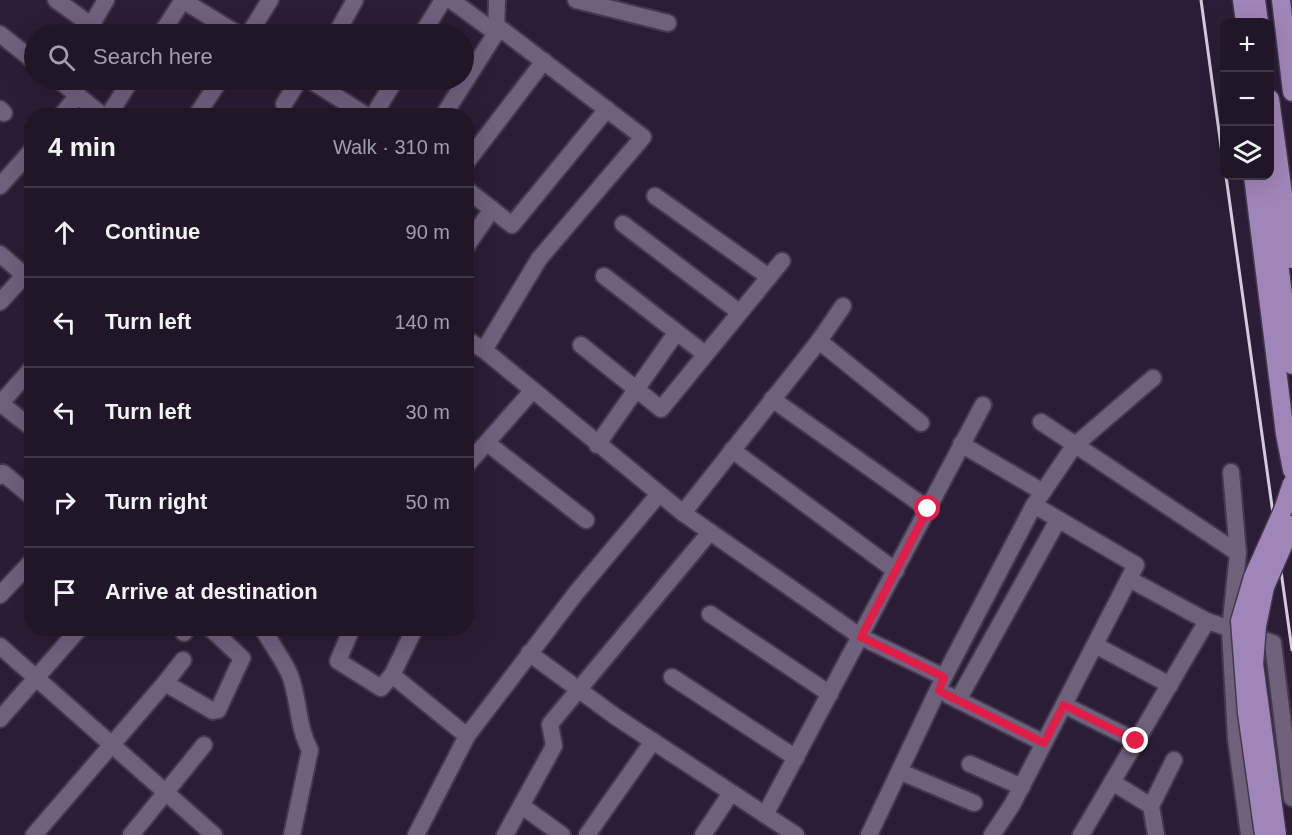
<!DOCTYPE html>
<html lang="en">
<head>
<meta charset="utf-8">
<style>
	:root { --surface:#201628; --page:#281f30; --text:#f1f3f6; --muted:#a29fa8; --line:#3d3545 }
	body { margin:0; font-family:Helvetica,sans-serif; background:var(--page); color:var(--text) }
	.controls { position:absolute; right:18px; top:18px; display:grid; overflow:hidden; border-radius:12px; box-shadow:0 6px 24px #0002 }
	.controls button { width:54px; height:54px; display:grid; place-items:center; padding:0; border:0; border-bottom:2px solid var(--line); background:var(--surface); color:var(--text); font:30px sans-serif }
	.stop { position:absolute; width:18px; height:18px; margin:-14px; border:4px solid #e11d48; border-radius:50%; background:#fff }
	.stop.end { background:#e11d48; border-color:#fff; box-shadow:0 2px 6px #0008 }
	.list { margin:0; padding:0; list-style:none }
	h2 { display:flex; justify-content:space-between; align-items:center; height:78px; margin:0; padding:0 24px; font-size:26px }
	h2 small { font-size:20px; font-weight:400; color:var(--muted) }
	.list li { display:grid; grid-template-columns:39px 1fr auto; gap:18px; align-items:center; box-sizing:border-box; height:90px; padding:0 24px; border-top:2px solid var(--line) }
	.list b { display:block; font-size:22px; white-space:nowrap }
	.list em { font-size:20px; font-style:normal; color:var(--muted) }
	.icon { flex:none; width:33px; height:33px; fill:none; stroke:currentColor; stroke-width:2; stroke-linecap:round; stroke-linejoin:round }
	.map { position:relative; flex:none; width:1292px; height:835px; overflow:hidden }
	.search { position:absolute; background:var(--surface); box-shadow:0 6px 24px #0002; left:24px; top:24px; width:450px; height:66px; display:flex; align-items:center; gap:15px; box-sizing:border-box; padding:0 21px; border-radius:33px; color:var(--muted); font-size:22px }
	.panel { position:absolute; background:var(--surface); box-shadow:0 6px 24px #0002; left:24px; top:108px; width:450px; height:528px; border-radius:24px }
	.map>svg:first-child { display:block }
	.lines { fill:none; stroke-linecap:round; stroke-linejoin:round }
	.minor-casing { stroke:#43384c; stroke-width:20 }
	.major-casing { stroke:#43384c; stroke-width:21 }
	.minor { stroke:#6f607c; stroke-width:16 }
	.major { stroke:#a085b8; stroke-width:18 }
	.rail { stroke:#d4cbdc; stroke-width:3 }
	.major-bridge-casing { stroke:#43384c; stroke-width:21; stroke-linecap:butt }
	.major-bridge { stroke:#a085b8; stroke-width:18 }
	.route { stroke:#e11d48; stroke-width:8 }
</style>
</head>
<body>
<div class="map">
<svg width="1292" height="835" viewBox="0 0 1292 835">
	<rect width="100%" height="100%" fill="#2a1d35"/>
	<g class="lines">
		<g class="minor-casing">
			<g id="minor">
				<polyline points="56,0 91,25"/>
				<polyline points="182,0 238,34"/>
				<polyline points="451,0 496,33"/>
				<polyline points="576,0 668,23"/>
				<polyline points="0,34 34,61"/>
				<polyline points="86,34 106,0"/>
				<polyline points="161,34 183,0"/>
				<polyline points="249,34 270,0"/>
				<polyline points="336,34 355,0"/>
				<polyline points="422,34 443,0"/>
				<polyline points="59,80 103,116"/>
				<polyline points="310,80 367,116"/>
				<polyline points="284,104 299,80"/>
				<polyline points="0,109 4,113"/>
				<polyline points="61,116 78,95"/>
				<polyline points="108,116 131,80"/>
				<polyline points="196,116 220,80"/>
				<polyline points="373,116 395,80"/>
				<polyline points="443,116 496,33 497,0"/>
				<polyline points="466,163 544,61"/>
				<polyline points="0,186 32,150"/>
				<polyline points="466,189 512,225 607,109"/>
				<polyline points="655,196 769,277"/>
				<polyline points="623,224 739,312"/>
				<polyline points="466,247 492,209"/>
				<polyline points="0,254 31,281"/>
				<polyline points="604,276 705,354"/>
				<polyline points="0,302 32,267"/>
				<polyline points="466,339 484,350 683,513 861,637 944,677"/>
				<polyline points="819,341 843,306"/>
				<polyline points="581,345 661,409 782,261"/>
				<polyline points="484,350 539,259 643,137 497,26"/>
				<polyline points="772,399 928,509"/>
				<polyline points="0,403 32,428"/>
				<polyline points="1,403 32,368"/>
				<polyline points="1041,422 1238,553"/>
				<polyline points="487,443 586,520"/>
				<polyline points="961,444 1043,492"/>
				<polyline points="597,445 676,333"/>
				<polyline points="732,450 896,571"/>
				<polyline points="466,466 532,391"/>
				<polyline points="1231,472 1238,553 1230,630 1236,739 1249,835"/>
				<polyline points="0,476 3,473 32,497"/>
				<polyline points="683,513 819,341 921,423"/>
				<polyline points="1129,579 1207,621 1273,643 1292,798"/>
				<polyline points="0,595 32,561"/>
				<polyline points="710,614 830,694"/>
				<path d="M263 628C271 645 285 661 291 678 299 702 298 728 310 750L292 835"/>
				<polyline points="352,628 338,661 381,688 392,675 415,628"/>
				<polyline points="184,633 187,628"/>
				<polyline points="1095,645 1170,685"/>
				<polyline points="0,646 214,835"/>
				<polyline points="529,653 616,717 796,835"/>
				<polyline points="392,675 467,736"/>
				<polyline points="672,677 796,758"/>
				<polyline points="165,683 183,660"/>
				<polyline points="948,695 1044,743"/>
				<polyline points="958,700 1058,520"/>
				<polyline points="1064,705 1136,741"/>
				<polyline points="0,719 80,628"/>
				<polyline points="970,764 1022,787"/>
				<polyline points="901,772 974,803"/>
				<polyline points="1112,782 1151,806"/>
				<polyline points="522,806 562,835"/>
				<polyline points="765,815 983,405"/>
				<polyline points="34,835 165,683 213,711 218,710 242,658 210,628"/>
				<polyline points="131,835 204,745"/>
				<polyline points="416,835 467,736 576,593 659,494"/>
				<polyline points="505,835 554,746 550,724 710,532"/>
				<polyline points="587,835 653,741"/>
				<polyline points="703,835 731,793"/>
				<polyline points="869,835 944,677 1034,505 1074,446 1153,378"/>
				<polyline points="992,835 1012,805 1136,565 1034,505"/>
				<polyline points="1081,835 1207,621"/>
				<polyline points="1156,835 1151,806 1174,760"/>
			</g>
		</g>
		<g class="major-casing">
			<g id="major">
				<polyline points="1242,0 1245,22"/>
				<polyline points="1256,0 1259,22"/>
				<polyline points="1281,0 1292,92"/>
				<polyline points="1270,99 1292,259"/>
				<polyline points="1253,176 1285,434 1292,470"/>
				<polyline points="1268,176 1292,365"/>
			</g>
		</g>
		<use href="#minor" class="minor"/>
		<use href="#major" class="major"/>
		<g class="rail">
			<polyline points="1201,0 1224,168"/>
			<polyline points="1226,176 1292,650"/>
		</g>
		<g class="major-bridge-casing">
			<g id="major-bridge">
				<polyline points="1264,835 1247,713 1240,621 1253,577 1283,510 1292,483"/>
				<polyline points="1277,835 1254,664 1257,626 1265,587 1292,525"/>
			</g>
		</g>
		<use href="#major-bridge" class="major-bridge"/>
	</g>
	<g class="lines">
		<polyline class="route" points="928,509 861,637 944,677 939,691 1044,743 1064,705 1136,741"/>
	</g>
</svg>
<div class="controls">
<button>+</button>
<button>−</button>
<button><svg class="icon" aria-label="layers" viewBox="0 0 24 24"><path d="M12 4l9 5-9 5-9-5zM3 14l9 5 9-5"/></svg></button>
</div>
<div class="stop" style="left:928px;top:509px"></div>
<div class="stop end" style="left:1136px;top:741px"></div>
<div class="search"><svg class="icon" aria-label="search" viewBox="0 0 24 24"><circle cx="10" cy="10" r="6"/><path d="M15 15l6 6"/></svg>Search here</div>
<section class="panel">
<h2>4 min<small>Walk · 310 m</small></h2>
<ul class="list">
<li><svg class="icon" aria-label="ahead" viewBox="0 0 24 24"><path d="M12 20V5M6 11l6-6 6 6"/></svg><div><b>Continue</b></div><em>90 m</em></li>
<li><svg class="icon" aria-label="left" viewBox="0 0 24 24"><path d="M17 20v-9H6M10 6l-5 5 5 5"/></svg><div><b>Turn left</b></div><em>140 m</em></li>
<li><svg class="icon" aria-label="left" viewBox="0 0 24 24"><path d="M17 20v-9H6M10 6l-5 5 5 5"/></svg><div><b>Turn left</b></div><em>30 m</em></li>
<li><svg class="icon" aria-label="right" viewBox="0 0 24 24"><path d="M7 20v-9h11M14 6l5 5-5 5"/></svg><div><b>Turn right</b></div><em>50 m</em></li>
<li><svg class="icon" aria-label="arrive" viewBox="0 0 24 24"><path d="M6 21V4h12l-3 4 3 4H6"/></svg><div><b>Arrive at destination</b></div></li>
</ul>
</section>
</div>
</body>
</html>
